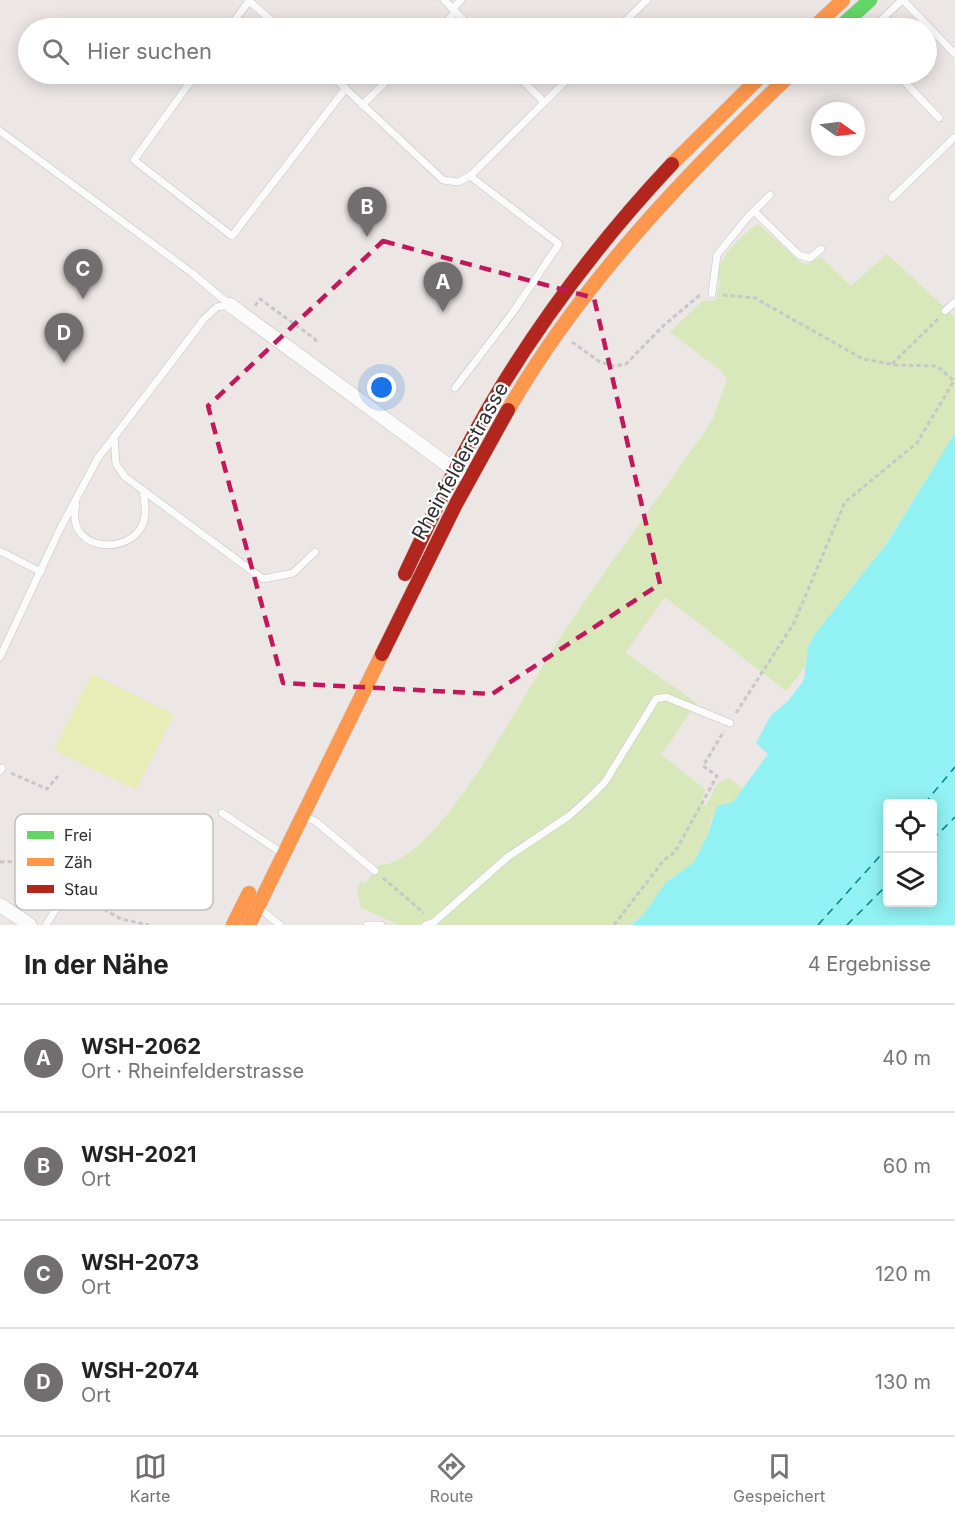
<!DOCTYPE html>
<html lang="de">
<head>
<meta charset="utf-8">
<style>
	:root { --surface:#fff; --page:#f2f2f2; --text:#222; --muted:#767676; --line:#e0e0e0; --accent:#706e6e }
	body { margin:0; font-family:Inter,sans-serif; background:var(--page); color:var(--text) }
	.controls { position:absolute; right:18px; bottom:18px; display:grid; overflow:hidden; border-radius:6px; box-shadow:0 3px 15px #0003 }
	.controls button { width:54px; height:54px; display:grid; place-items:center; padding:0; border:0; border-bottom:2px solid var(--line); background:var(--surface); color:var(--text); font:30px sans-serif }
	.compass { position:absolute; left:811px; top:102px; width:54px; height:54px; border-radius:50%; background:var(--surface); box-shadow:0 3px 15px #0003; rotate:104deg }
	.you { position:absolute; left:382px; top:388px; width:21px; height:21px; margin:-15px; border:4px solid #fff; border-radius:50%; background:#1a73e8; box-shadow:0 0 0 9px #1a73e833 }
	.badge { display:grid; place-items:center; width:39px; height:39px; border-radius:50%; background:var(--accent); color:#fff; font-size:20px; font-weight:700 }
	.pin { position:absolute; translate:-50% -50px; filter:drop-shadow(0 2px 3px #0008) }
	.pin::after { content:''; position:absolute; top:32px; width:21px; height:18px; background:inherit; clip-path:polygon(0 0,100% 0,50% 100%) }
	.list { margin:0; padding:0; list-style:none }
	h2 { display:flex; justify-content:space-between; align-items:center; height:78px; margin:0; padding:0 24px; font-size:26px }
	h2 small { font-size:20px; font-weight:400; color:var(--muted) }
	.list li { display:grid; grid-template-columns:39px 1fr auto; gap:18px; align-items:center; box-sizing:border-box; height:108px; padding:0 24px; border-top:2px solid var(--line) }
	.list b { display:block; font-size:22px; white-space:nowrap }
	.list p { margin:0; font-size:20px; white-space:nowrap; color:var(--muted) }
	.list em { font-size:20px; font-style:normal; color:var(--muted) }
	.icon { flex:none; width:33px; height:33px; fill:none; stroke:currentColor; stroke-width:2; stroke-linecap:round; stroke-linejoin:round }
	.map { position:relative; flex:none; width:955px; height:925px; overflow:hidden }
	.search { position:absolute; background:var(--surface); box-shadow:0 3px 15px #0003; left:18px; right:18px; top:18px; height:66px; display:flex; align-items:center; gap:15px; box-sizing:border-box; padding:0 21px; border-radius:33px; color:var(--muted); font-size:22px }
	.sheet { height:510px; background:var(--surface) }
	nav { display:flex; justify-content:space-around; align-items:center; box-sizing:border-box; height:84px; border-top:2px solid var(--line); background:var(--surface); font-size:16px; color:var(--muted) }
	nav a { display:grid; justify-items:center; gap:3px }
	nav .on { color:var(--accent) }
	.map>svg:first-child { display:block }
	.green { fill:#d8e8ba }
	.pitch { fill:#e6edb7 }
	.water { fill:#92f1f3; fill-rule:evenodd }
	.lines { fill:none; stroke-linecap:round; stroke-linejoin:round }
	.ferry { stroke:#05818f; stroke-width:1.5; stroke-dasharray:8 6; stroke-linecap:butt }
	.lane-casing { stroke:#c3c3c3; stroke-width:8 }
	.street-casing { stroke:#c3c3c3; stroke-width:15 }
	.fast-casing { stroke:#c6c4c4; stroke-width:15 }
	.slow-casing { stroke:#c6c4c4; stroke-width:15 }
	.jam-casing { stroke:#c6c4c4; stroke-width:15 }
	.path { stroke:#c8c7c7; stroke-width:3; stroke-dasharray:4.5 3; stroke-linecap:butt }
	.lane { stroke:#fcfbfb; stroke-width:7 }
	.street { stroke:#fcfbfb; stroke-width:14 }
	.fast { stroke:#63d668; stroke-width:14 }
	.slow { stroke:#ff974d; stroke-width:14 }
	.jam { stroke:#b3261e; stroke-width:14 }
	.marked { fill:none; stroke:#c2185b; stroke-width:4.5; stroke-dasharray:12 8; stroke-linejoin:round }
	.labels { text-anchor:middle; dominant-baseline:central; stroke-width:4.5; stroke-linejoin:round; paint-order:stroke }
	.street-label { font-size:20px; fill:#2e2e2e; stroke:#fff }
	.key { fill:#fff; stroke:#c0c0c0; stroke-width:1.5 }
	.key-label { font-size:16px; fill:#2e2e2e }
</style>
</head>
<body>
<div class="map">
<svg width="955" height="925" viewBox="0 0 955 925">
	<rect width="100%" height="100%" fill="#ece6e4"/>
	<path class="green" d="M758 224 804 265 821 257 851 286 887 254 955 317V433L885 545 815 634 808 646 805 667 786 691 665 597 625 653 697 703 661 755 705 789 701 804 706 806 717 784 730 778 743 789 733 802 711 819 708 834 694 862 665 883 644 914 631 925H399L361 908 357 890 361 881 365 884 379 865C439 867 535 672 569 624 616 555 666 488 713 419L727 380 721 371 670 332 702 301 716 300 720 282 716 274C722 255 742 234 758 224Z"/>
	<polygon class="pitch" points="92,674 174,715 136,790 54,750"/>
	<path class="water" d="M955 433V925H631L644 914 665 883 694 862 708 834 717 806 733 802 768 754 756 743 771 715 788 701 804 680 808 646 815 634 887 543ZM888 804H932V902H888Z"/>
	<g class="lines">
		<g class="ferry">
			<polyline points="924,804 955,767"/>
			<polyline points="932,840 955,817"/>
			<polyline points="818,925 888,847"/>
			<polyline points="847,925 888,884"/>
		</g>
		<g class="lane-casing">
			<g id="lane">
				<polyline points="248,0 280,28"/>
				<polyline points="444,0 472,28"/>
				<polyline points="903,0 955,54"/>
				<polyline points="452,9 461,0"/>
				<polyline points="229,28 249,1"/>
				<polyline points="439,28 456,12"/>
				<polyline points="618,28 647,0"/>
				<polyline points="873,28 902,0"/>
				<polyline points="196,74 134,160 232,236 346,88"/>
				<polyline points="330,74 443,180 458,182 470,176 573,74"/>
				<polyline points="516,74 544,102"/>
				<polyline points="897,74 939,118"/>
				<polyline points="362,105 394,74"/>
				<polyline points="0,131 192,273 230,305"/>
				<polyline points="892,198 955,137"/>
				<polyline points="754,211 799,255 810,258 821,249"/>
				<polyline points="712,294 717,255 747,218 770,195"/>
				<polyline points="945,311 955,302"/>
				<polyline points="455,388 513,312 559,244 470,176"/>
				<polyline points="114,437 116,464 125,477 263,579 293,573 315,552"/>
				<path d="M76 505C64 556 142 557 145 514 146 506 144 498 143 490"/>
				<polyline points="0,551 41,572"/>
				<polyline points="0,657 61,527 98,458 205,318 217,307 230,305"/>
				<polyline points="0,771 2,768"/>
				<polyline points="222,813 282,853"/>
				<polyline points="305,817 315,821 375,871"/>
				<polyline points="260,909 280,925"/>
				<polyline points="46,925 77,875 65,867"/>
				<polyline points="367,925 381,925"/>
				<polyline points="425,925 434,922 509,856 569,816 589,798 605,782 656,699 666,697 730,723"/>
			</g>
		</g>
		<g class="street-casing">
			<g id="street">
				<polyline points="230,305 460,474"/>
				<polyline points="0,905 30,925"/>
			</g>
		</g>
		<g class="fast-casing">
			<polyline id="fast" points="839,28 870,0"/>
		</g>
		<g class="slow-casing">
			<g id="slow">
				<polyline points="813,28 843,0"/>
				<polyline points="672,164 763,74"/>
				<path d="M508 410C582 282 685 175 791 74"/>
				<polyline points="233,925 249,893"/>
				<polyline points="249,925 382,654"/>
			</g>
		</g>
		<g class="jam-casing">
			<g id="jam">
				<path d="M405 574C434 512 463 450 498 392 548 310 607 233 672 164"/>
				<polyline points="382,654 456,504 508,410"/>
			</g>
		</g>
		<g class="path">
			<polyline points="723,295 755,298 863,359 896,365 937,366 954,381"/>
			<polyline points="255,306 260,299 315,339 317,344"/>
			<polyline points="572,342 600,362 614,366 626,364 663,326 701,294"/>
			<polyline points="892,364 938,319"/>
			<polyline points="736,713 794,623 845,502 917,443 955,379"/>
			<polyline points="11,773 47,789 58,776"/>
			<polyline points="0,862 32,861 60,882"/>
			<polyline points="383,878 424,913"/>
			<polyline points="78,894 121,919 149,925"/>
			<polyline points="614,925 664,860 675,852 717,776 703,766 724,731"/>
		</g>
		<use href="#lane" class="lane"/>
		<use href="#street" class="street"/>
		<use href="#fast" class="fast"/>
		<use href="#slow" class="slow"/>
		<use href="#jam" class="jam"/>
	</g>
	<path class="marked" d="M383 241 594 298 660 584 492 694 283 683 208 406Z"/>
	<g class="labels">
		<g class="street-label">
			<text transform="translate(460 461) rotate(-61)">Rheinfelderstrasse</text>
		</g>
	</g>
	<rect x="15" y="814" width="198" height="96" rx="9" class="key"/>
	<rect x="27" y="831" width="27" height="8" fill="#63d668"/>
	<rect x="27" y="858" width="27" height="8" fill="#ff974d"/>
	<rect x="27" y="885" width="27" height="8" fill="#b3261e"/>
	<g class="key-label">
		<text x="64" y="841">Frei</text>
		<text x="64" y="868">Zäh</text>
		<text x="64" y="895">Stau</text>
	</g>
</svg>
<div class="controls">
<button><svg class="icon" aria-label="locate" viewBox="0 0 24 24"><circle cx="12" cy="12" r="6"/><path d="M12 2v4M12 18v4M2 12h4M18 12h4"/></svg></button>
<button><svg class="icon" aria-label="layers" viewBox="0 0 24 24"><path d="M12 4l9 5-9 5-9-5zM3 14l9 5 9-5"/></svg></button>
</div>
<svg class="compass" viewBox="-18 -18 36 36"><path d="M0-13l5 13h-10z" fill="#e53935"/><path d="M0 13l5-13h-10z" fill="#767676"/></svg>
<div class="you"></div>
<div class="pin badge" style="left:443px;top:312px">A</div>
<div class="pin badge" style="left:367px;top:237px">B</div>
<div class="pin badge" style="left:83px;top:299px">C</div>
<div class="pin badge" style="left:64px;top:363px">D</div>
<div class="search"><svg class="icon" aria-label="search" viewBox="0 0 24 24"><circle cx="10" cy="10" r="6"/><path d="M15 15l6 6"/></svg>Hier suchen</div>
</div>
<section class="sheet">
<h2>In der Nähe<small>4 Ergebnisse</small></h2>
<ul class="list">
<li><span class="badge">A</span><div><b>WSH-2062</b><p>Ort · Rheinfelderstrasse</p></div><em>40 m</em></li>
<li><span class="badge">B</span><div><b>WSH-2021</b><p>Ort</p></div><em>60 m</em></li>
<li><span class="badge">C</span><div><b>WSH-2073</b><p>Ort</p></div><em>120 m</em></li>
<li><span class="badge">D</span><div><b>WSH-2074</b><p>Ort</p></div><em>130 m</em></li>
</ul>
</section>
<nav>
<a class="on"><svg class="icon" aria-label="map" viewBox="0 0 24 24"><path d="M3 6l6-2 6 2 6-2v14l-6 2-6-2-6 2zM9 4v14M15 6v14"/></svg>Karte</a>
<a><svg class="icon" aria-label="directions" viewBox="0 0 24 24"><path d="M12 3l9 9-9 9-9-9zM9 14v-3h6M13 9l2 2-2 2"/></svg>Route</a>
<a><svg class="icon" aria-label="saved" viewBox="0 0 24 24"><path d="M7 4h10v16l-5-4-5 4z"/></svg>Gespeichert</a>
</nav>
</body>
</html>
